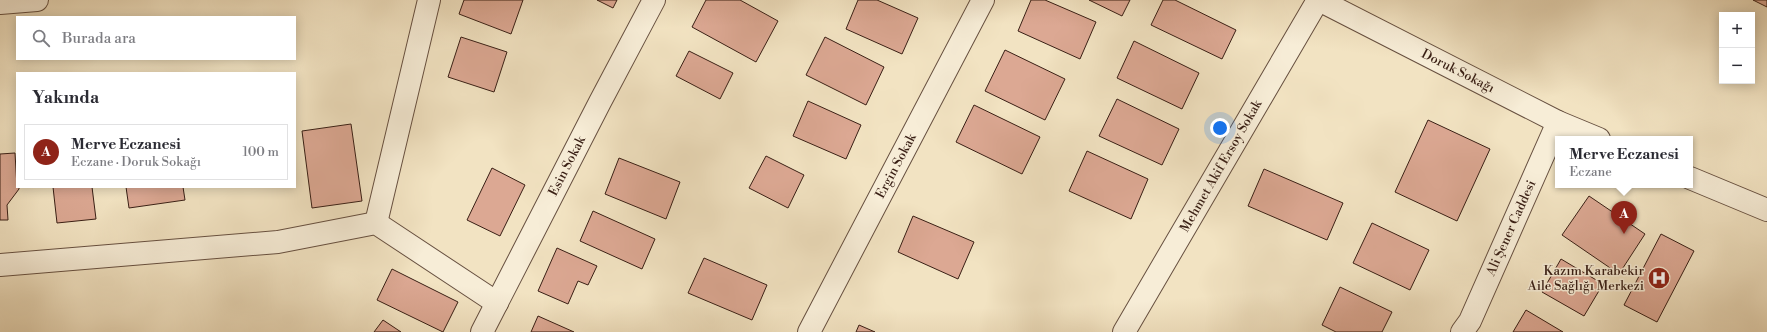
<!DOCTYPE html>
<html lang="tr">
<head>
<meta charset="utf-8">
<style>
	:root { --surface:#fff; --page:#f2f2f3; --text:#2b2b33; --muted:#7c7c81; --line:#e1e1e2; --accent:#8f2418 }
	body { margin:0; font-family:"Libre Bodoni",serif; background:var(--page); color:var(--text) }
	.controls { position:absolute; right:12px; top:12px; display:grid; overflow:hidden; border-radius:0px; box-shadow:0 2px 10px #0003 }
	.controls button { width:36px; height:36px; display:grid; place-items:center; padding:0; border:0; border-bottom:1px solid var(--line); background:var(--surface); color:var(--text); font:20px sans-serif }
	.you { position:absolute; left:1220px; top:128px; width:14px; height:14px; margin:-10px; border:3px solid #fff; border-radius:50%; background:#1a73e8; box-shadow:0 0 0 6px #1a73e833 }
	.badge { display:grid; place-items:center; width:26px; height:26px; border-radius:50%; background:var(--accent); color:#fff; font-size:13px; font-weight:700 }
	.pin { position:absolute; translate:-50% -33px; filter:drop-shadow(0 1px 2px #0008) }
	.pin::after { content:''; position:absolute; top:21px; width:14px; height:12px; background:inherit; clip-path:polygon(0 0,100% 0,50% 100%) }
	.popup { position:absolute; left:1555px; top:136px; width:138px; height:52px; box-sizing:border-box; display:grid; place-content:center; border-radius:0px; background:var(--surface); filter:drop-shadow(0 1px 3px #0005); font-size:13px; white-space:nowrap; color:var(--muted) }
	.popup b { font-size:15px; color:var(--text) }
	.popup::after { content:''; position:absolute; left:50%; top:100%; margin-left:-8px; border:8px solid transparent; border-top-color:var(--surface) }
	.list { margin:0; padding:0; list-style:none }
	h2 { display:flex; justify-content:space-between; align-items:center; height:52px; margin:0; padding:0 16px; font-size:17px }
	h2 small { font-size:13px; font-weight:400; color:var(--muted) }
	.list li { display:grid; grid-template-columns:26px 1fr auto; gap:12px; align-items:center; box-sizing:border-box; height:56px; margin:0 8px 8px; padding:0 8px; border:1px solid var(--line); border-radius:0px }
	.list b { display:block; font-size:15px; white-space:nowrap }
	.list p { margin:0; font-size:13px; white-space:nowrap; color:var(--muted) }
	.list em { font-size:13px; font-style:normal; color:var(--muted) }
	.icon { flex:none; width:22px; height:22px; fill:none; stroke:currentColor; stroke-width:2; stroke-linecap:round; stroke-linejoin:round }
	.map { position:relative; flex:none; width:1767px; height:332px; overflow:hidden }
	.search { position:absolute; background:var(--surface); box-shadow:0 2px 10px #0003; left:16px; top:16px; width:280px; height:44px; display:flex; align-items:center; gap:10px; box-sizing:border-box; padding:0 14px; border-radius:0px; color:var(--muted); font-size:15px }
	.panel { position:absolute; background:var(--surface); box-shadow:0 2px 10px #0003; left:16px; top:72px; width:280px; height:116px; border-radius:0px }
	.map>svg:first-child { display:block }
	.building { fill:#dca893; stroke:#391f15 }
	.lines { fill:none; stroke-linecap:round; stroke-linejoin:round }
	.minor-casing { stroke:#675040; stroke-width:24 }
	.minor { stroke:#f7edd7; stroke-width:22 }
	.labels { text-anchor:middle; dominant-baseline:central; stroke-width:3; stroke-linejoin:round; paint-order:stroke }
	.street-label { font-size:13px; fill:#391f15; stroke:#f7edd7 }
	.poi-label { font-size:13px; fill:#391f15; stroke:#f7edd7; text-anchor:end }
</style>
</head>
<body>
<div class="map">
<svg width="1767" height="332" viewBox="0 0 1767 332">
	<rect width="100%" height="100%" fill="#f2e3c2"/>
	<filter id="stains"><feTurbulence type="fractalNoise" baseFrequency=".005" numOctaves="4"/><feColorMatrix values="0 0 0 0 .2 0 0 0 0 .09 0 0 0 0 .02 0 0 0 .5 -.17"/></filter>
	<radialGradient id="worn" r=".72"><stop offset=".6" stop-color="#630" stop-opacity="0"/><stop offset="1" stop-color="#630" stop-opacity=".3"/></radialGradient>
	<g class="building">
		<polygon points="464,0 523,0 511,34 459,14"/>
		<polygon points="597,0 617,0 613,8"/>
		<polygon points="706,0 740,0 778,21 756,62 692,27"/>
		<polygon points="858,0 877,0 918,18 902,54 846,29"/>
		<polygon points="1031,0 1045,0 1096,22 1080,59 1018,31"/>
		<polygon points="1089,0 1130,0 1122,16"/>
		<polygon points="1163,0 1175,0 1236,30 1222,59 1151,25"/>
		<polygon points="1753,0 1767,0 1767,7"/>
		<polygon points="461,37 507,52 494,92 448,77"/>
		<polygon points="825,37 884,67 866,105 806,75"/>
		<polygon points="1134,41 1199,73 1182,109 1117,78"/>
		<polygon points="1005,50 1065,79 1045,120 985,91"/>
		<polygon points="689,51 733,73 720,99 676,76"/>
		<polygon points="1117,99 1179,129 1162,165 1099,136"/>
		<polygon points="808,101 861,125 846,159 793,136"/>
		<polygon points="974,105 1040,137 1022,174 956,142"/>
		<polygon points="1428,120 1490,149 1457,221 1395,192"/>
		<polygon points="351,124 362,201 312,208 302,131"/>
		<polygon points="1087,151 1148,179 1131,219 1069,191"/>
		<polygon points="15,153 17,187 19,187 19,189 7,205 8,220 0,220 0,154"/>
		<polygon points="766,156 804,175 788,208 749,188"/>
		<polygon points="619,158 680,182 666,219 605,194"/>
		<polygon points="492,168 525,185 500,236 467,220"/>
		<polygon points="1264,169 1343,203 1327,240 1248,206"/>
		<polygon points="53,187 92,187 96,219 57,223"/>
		<polygon points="126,187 183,187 185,200 129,208"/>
		<polygon points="1589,196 1645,234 1619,274 1562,235"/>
		<polygon points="593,211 655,239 642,269 580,241"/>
		<polygon points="913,216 974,242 958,279 898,252"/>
		<polygon points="1372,223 1429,250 1410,290 1353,263"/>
		<polygon points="1661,234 1694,251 1657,322 1624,305"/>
		<polygon points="557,248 597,266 588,285 578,281 568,304 538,291"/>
		<polygon points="704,258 767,285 752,320 688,293"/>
		<polygon points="1561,259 1603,284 1584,316 1542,292"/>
		<polygon points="392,269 458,302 443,332 377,300"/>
		<polygon points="1340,287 1392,312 1382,332 1336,332 1322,325"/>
		<polygon points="1526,310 1563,332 1513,332"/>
		<polygon points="538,316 574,332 531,332"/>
		<polygon points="383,320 401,332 374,332"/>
		<polygon points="859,325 875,332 856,332"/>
	</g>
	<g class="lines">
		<g class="minor-casing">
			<g id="minor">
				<polyline points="1319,0 1558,122 1599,139"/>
				<polyline points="0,3 37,0"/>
				<polyline points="1690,178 1767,210"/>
				<polyline points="376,223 429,0"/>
				<polyline points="0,265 278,242 376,223 497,303"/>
				<polyline points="482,332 600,102 654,0"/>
				<polyline points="809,332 983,0"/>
				<polyline points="1124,332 1318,0"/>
				<polyline points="1462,332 1470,321 1558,122"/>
			</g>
		</g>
		<use href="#minor" class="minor"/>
	</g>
	<defs>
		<g id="hospital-disc" transform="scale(1.15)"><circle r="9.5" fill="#8f2418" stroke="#f7edd7"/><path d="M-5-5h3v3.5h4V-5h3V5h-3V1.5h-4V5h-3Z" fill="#fff"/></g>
	</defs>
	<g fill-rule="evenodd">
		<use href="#hospital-disc" x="1659" y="278"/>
	</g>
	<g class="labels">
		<g class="street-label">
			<text transform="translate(1458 71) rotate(27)">Doruk Sokağı</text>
			<text transform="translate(567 166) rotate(-63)">Esin Sokak</text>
			<text transform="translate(896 166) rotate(-62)">Ergin Sokak</text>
			<text transform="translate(1221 166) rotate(-60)">Mehmet Akif Ersoy Sokak</text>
			<text transform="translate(1511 228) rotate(-66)">Ali Şener Caddesi</text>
		</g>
		<g class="poi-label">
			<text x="1644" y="271">Kazım Karabekir<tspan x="1644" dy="15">Aile Sağlığı Merkezi</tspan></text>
		</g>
	</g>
	<rect width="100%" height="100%" filter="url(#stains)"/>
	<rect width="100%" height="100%" fill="url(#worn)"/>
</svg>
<div class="controls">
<button>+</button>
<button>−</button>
</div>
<div class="you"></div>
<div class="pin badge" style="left:1624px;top:234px">A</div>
<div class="popup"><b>Merve Eczanesi</b>Eczane</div>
<div class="search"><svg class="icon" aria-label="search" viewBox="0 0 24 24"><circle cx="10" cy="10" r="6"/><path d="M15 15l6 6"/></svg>Burada ara</div>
<section class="panel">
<h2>Yakında<small></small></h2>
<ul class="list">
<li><span class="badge">A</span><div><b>Merve Eczanesi</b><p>Eczane · Doruk Sokağı</p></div><em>100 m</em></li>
</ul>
</section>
</div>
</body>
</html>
